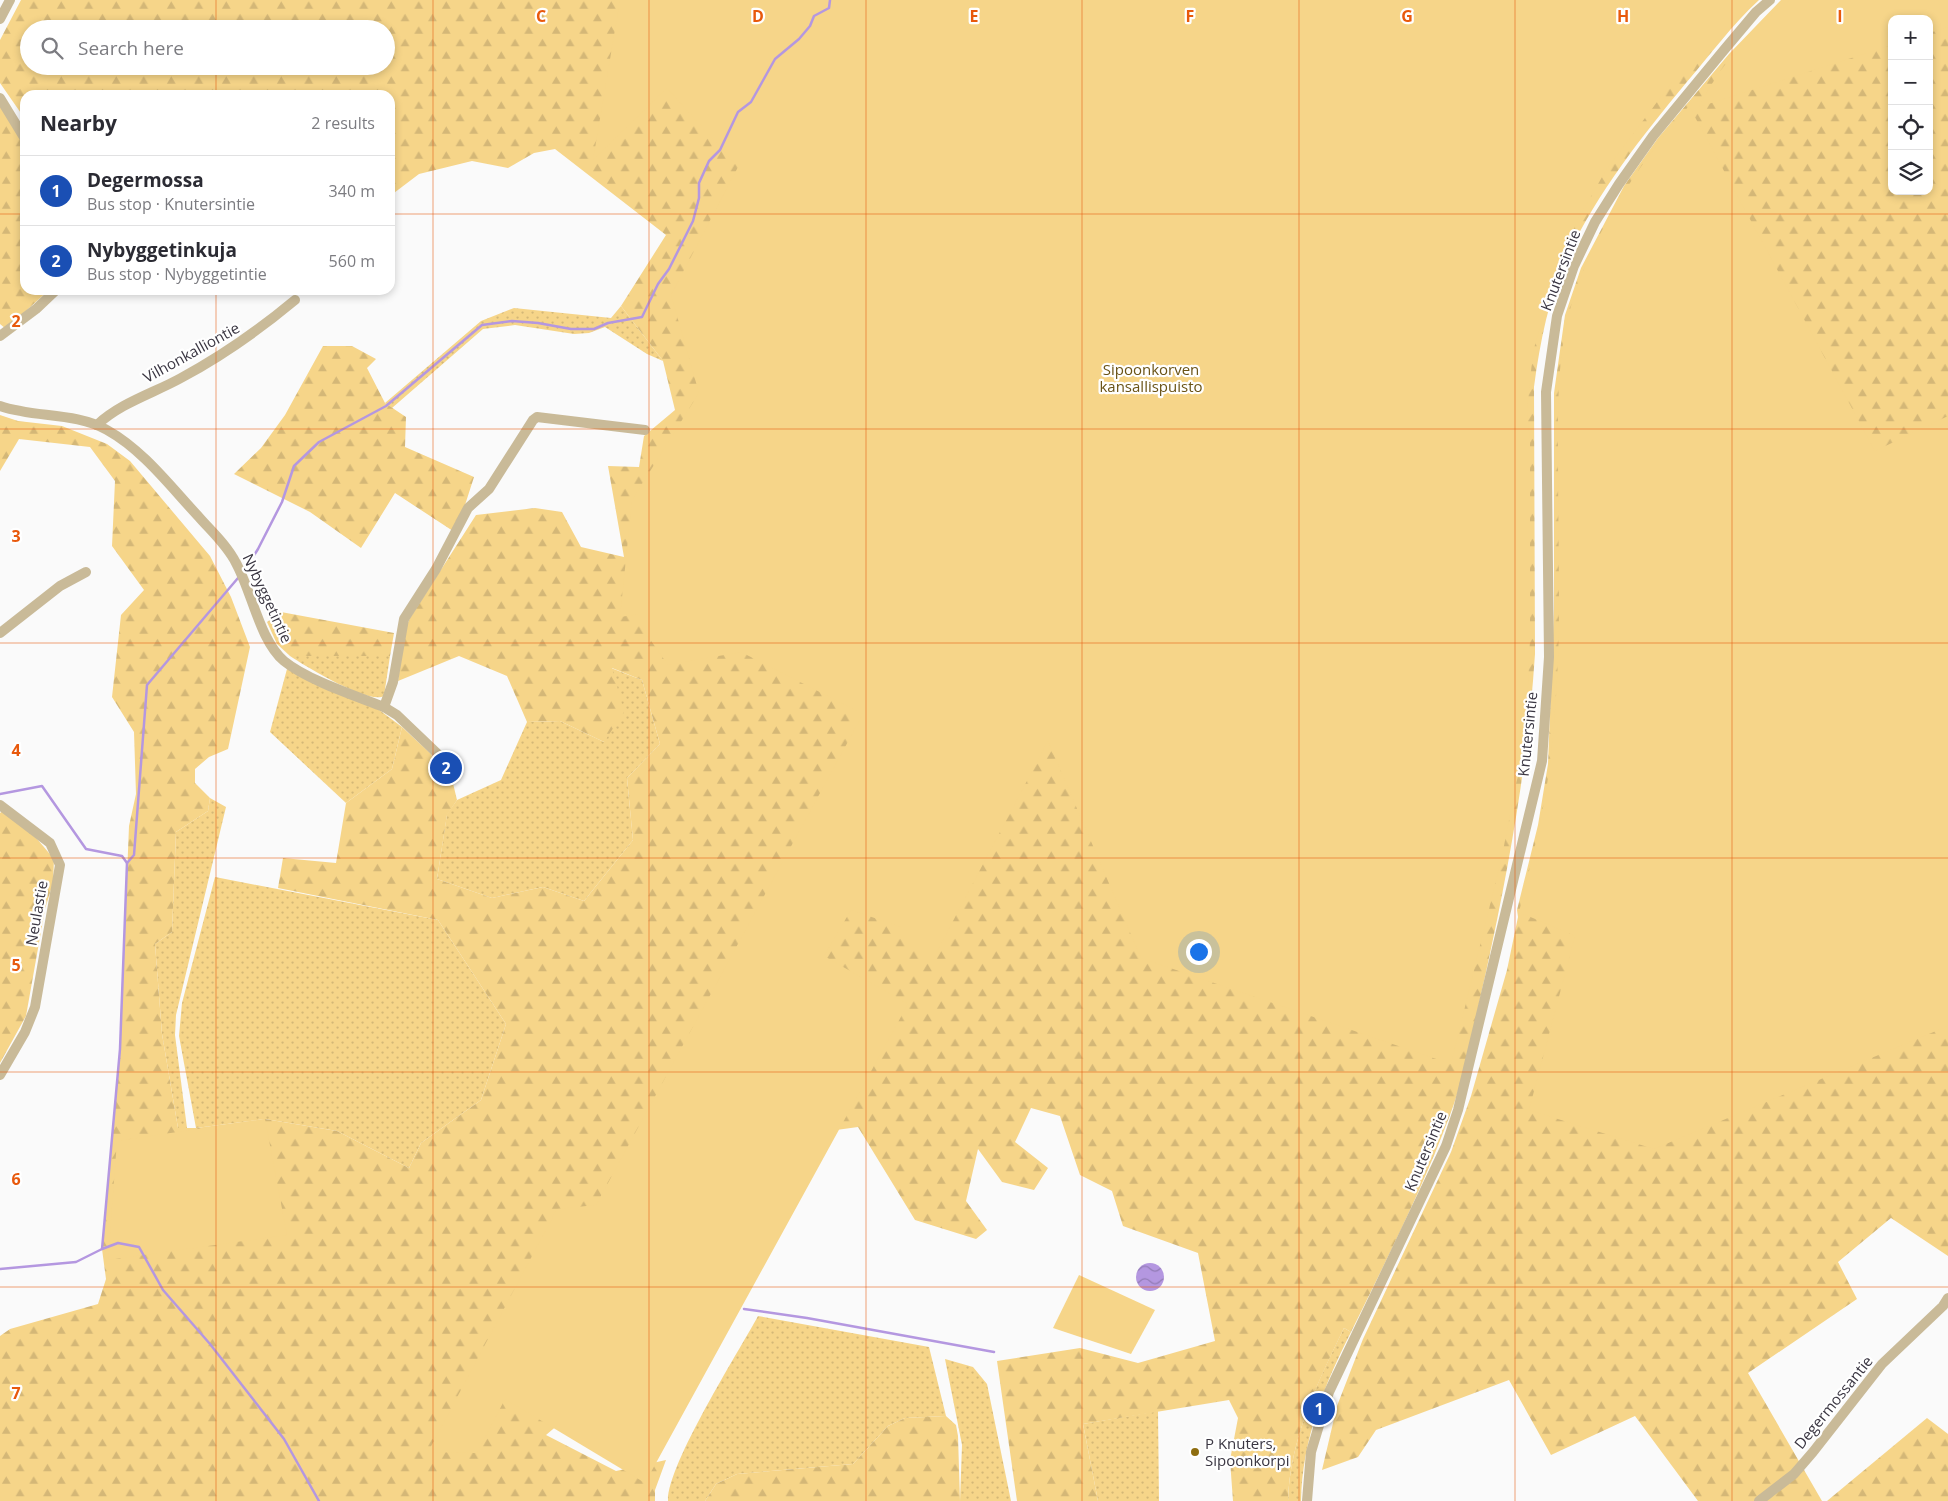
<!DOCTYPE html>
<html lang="en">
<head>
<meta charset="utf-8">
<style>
	:root { --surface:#fff; --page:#f7f7f7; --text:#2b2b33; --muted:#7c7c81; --line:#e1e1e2; --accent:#ea580c }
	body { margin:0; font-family:"Open Sans",sans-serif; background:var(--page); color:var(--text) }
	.controls { position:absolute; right:15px; top:15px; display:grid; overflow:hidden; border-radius:10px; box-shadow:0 2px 8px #0003 }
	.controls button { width:45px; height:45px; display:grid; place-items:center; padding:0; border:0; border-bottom:1px solid var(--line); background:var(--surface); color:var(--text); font:25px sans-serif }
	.you { position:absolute; left:1198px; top:951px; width:18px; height:18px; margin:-12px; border:4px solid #fff; border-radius:50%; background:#1a73e8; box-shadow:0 0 0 8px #1a73e833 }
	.badge { display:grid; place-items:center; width:32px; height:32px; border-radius:50%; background:var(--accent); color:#fff; font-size:16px; font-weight:700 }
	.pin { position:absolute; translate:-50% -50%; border:2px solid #fff; box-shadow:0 1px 5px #0006 }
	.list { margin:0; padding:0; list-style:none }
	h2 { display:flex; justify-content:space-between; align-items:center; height:65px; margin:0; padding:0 20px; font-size:21px }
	h2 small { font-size:16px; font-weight:400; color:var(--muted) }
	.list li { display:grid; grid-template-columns:32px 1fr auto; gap:15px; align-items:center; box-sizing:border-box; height:70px; padding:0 20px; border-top:1px solid var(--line) }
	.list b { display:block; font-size:19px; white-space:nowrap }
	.list p { margin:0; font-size:16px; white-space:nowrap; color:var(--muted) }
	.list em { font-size:16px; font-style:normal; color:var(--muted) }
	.icon { flex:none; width:28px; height:28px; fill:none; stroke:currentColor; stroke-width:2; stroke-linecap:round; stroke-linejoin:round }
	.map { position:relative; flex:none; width:1948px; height:1501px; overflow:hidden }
	.search { position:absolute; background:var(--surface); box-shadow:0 2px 8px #0003; left:20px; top:20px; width:375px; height:55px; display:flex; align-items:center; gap:12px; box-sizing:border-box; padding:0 18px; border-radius:28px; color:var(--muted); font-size:19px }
	.panel { position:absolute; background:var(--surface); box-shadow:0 2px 8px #0003; left:20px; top:90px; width:375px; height:205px; border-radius:15px }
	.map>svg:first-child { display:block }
	.grass { fill:url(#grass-dots) }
	.forest { fill:url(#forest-firs); fill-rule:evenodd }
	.park { fill:#f6d589 }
	.water { fill:url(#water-waves) }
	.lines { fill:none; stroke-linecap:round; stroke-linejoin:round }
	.stream { stroke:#b497e0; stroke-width:2.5 }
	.minor { stroke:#c9ba98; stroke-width:10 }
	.grid { fill:none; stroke:#e8590c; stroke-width:1; stroke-opacity:0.55 }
	.poi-dot { fill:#8e6d10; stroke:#fff; stroke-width:2 }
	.labels { text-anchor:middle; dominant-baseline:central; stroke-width:4.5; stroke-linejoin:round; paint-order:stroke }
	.street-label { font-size:15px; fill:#3a3642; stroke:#fff }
	.park-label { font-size:15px; fill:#6a5316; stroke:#fff }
	.poi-label { font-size:15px; fill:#3a3642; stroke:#fff; text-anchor:start }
	.grid-label { font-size:16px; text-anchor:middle; font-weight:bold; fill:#e8590c; stroke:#fff; stroke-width:4.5; stroke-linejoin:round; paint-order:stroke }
</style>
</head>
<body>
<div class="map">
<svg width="1948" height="1501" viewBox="0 0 1948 1501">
	<defs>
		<pattern id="grass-dots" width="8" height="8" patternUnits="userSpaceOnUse" patternTransform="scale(1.25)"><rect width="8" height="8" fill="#f6d589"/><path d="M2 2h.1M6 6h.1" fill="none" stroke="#d4b777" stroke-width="1.8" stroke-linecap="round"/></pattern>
		<pattern id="forest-firs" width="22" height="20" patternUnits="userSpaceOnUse" patternTransform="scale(1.25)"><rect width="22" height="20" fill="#f6d589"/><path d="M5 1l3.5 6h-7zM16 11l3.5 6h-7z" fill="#d4b777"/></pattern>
		<pattern id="water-waves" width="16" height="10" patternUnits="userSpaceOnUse" patternTransform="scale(1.25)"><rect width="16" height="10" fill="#b497e0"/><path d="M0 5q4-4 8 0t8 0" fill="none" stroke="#937cb7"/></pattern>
	</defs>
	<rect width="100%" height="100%" fill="#fafafa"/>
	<g class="grass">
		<polygon points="621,306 663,361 647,354 605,327 589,333 574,334 515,325 483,329 392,408 385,403 481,321 514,308 611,318"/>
		<path d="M290 656H390L384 696C369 705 305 666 290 656Z"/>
		<polygon points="611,668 642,680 660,744 627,778 633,840 584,901 543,887 492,898 437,879 447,814 457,800 501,780 527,722 560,721 604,742"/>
		<polygon points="287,669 378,709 402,727 392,769 346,803 270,732"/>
		<polygon points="210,798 226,807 176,1015 175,1035 187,1128 178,1128 162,1034 155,944 172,932 176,832 208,811"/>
		<polygon points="215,877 438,920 506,1024 481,1100 421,1143 409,1168 337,1131 265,1119 196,1128 179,1036 182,1003"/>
		<path d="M758 1316 929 1347 946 1416 905 1418 888 1426 853 1464 737 1474 716 1484 705 1501H668C667 1465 738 1353 758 1316Z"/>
		<path d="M1344 1328 1351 1332C1324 1385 1302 1441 1301 1501H1288C1290 1439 1317 1383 1344 1328Z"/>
		<polygon points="945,1359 973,1367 987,1384 1011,1501 960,1501 962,1445"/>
		<polygon points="1158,1411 1159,1501 1098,1501 1083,1424"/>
	</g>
	<g class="forest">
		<path d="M21 0H1759C1732 25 1710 55 1686 83 1642 136 1598 192 1568 255 1549 296 1540 342 1534 387L1535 654C1528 762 1509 867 1486 972 1475 1019 1467 1070 1450 1115 1422 1190 1386 1261 1351 1332L1344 1328C1317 1384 1290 1439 1288 1501H1233L1230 1460 1238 1418 1229 1400 1083 1424 1098 1501H1017L997 1361 1080 1348 1138 1363 1215 1341 1198 1253 1123 1226 1112 1191 1080 1175 1060 1116 1031 1108 1015 1142 1048 1168 1034 1190 1002 1182 978 1149 966 1201 987 1230 976 1239 915 1220 858 1127 829 1131 504 1398 566 1418 546 1435 616 1471 666 1460 655 1490V1501H0V1336L10 1329 98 1304 106 1279 102 1249 120 1049 129 826 136 794 134 732 112 697 121 615 144 590 112 546 115 481 90 447 19 439 0 471V415L18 421 62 426 107 444 130 461 210 556 231 597 250 647 228 749 209 757 195 769V783L210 798 208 811 176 832 172 932 155 944 162 1034 178 1128H196L265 1119 337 1131 409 1168 421 1143 481 1100 506 1024 438 920 278 888 283 858 336 863 346 803 392 769 402 727 431 754 440 770 451 775 457 800 447 815 437 879 492 898 543 887 584 901 633 840 627 778 660 744 642 680 612 668 624 712 604 742 560 721 527 722 507 676 459 656 398 681 405 629 410 618 476 515 535 508 562 512 581 547 624 557 608 466 639 467 644 436 675 410 663 361 621 306 666 235 555 149 534 153 508 168 472 161 419 174 390 196V95H25V119L0 83V40ZM29 29H386V66H29Z"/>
		<path d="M1781 0H1948V1256L1891 1218 1838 1262 1857 1299 1748 1373 1822 1501H1698L1635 1416 1551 1455 1509 1380 1376 1430 1358 1457 1322 1470 1337 1406 1363 1339 1451 1152 1471 1096 1507 970 1518 917 1517 910 1538 825 1548 764 1554 609V393L1565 315 1581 268 1624 186 1658 138 1729 54ZM1892 19H1929V191H1892Z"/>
		<polygon points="0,102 25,145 25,290 49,290 6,329 0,324"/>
		<polygon points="323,346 352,346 376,359 367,368 385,403 406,417 405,447 474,477 465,505 453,531 395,493 361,548 310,512 234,474 261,448 285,415"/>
		<polygon points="281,612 394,633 390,656 290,656 277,644 267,622"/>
		<polygon points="4,810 38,840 54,859 53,883 45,909 26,1016 0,1063 0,813"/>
		<polygon points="946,1416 956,1425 958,1436 960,1501 705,1501 716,1484 737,1474 853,1464 888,1426 905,1418"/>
		<polygon points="1927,1418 1948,1434 1948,1501 1827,1501"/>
	</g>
	<g class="park">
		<polygon points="620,0 1754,0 1672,82 1606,170 1577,221 1555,275 1533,352 1527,410 1530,441 1530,638 1526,733 1502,856 1451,1064 1141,958 1048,741 933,959 901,927 851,910 824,956 908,1004 645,1483 505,1399 477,1453 428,1452 557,1209 596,1205 863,714 741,652 668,665 642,628 640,614 620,617 632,500 699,393 671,295 738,167 667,88 593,160"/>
		<path d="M1790 0H1948V27L1929 33V19H1892V45L1699 107C1720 65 1752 28 1790 0Z"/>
		<path d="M1689 106 1875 451 1948 416V1026L1654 1149 1529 1110 1575 936 1519 912C1531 863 1544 813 1550 763 1556 711 1559 658 1559 606 1559 556 1558 507 1558 457 1558 411 1557 363 1568 318 1585 244 1639 162 1689 106Z"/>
		<polygon points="265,1119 287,1235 108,1260 117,1141"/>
		<polygon points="1079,1275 1155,1310 1131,1354 1053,1328"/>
	</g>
	<circle class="water" cx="1150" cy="1277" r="14"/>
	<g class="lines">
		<g class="stream">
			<polyline points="246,568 258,549 282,502 294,466 319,442 386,406 482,325 512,321 538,323 571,329 594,329 608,323 642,317 658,284 669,269 693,221 699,198 699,183 709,161 720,150 738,112 751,102 775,59 799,39 810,26 814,16 829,8 830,0"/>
			<polyline points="0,794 42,786 86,849 122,856 127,863"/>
			<polyline points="102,1249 118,1243 139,1247 163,1290 210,1344 284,1439 319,1501"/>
			<polyline points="0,1269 76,1262 102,1249 120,1049 127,863 134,855 147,685 238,578"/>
			<polyline points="744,1309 807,1318 994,1352"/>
		</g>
		<g class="minor">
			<polyline points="0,19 10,0"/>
			<polyline points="0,98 25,139"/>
			<polyline points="0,336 36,309 56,290"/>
			<path d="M0 406C34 418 75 412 107 430 143 450 170 486 198 516 211 531 227 545 236 563 252 592 260 641 284 661 307 680 356 696 384 707L397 715 441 757"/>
			<path d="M97 425C120 403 154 393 181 378 222 356 259 330 295 300"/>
			<polyline points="0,633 60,586 86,572"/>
			<polyline points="384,707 393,682 404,619 436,569 468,508 489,489 533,420 537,417 645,430"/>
			<polyline points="0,805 50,843 60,865 35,1007 25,1032 0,1075"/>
			<polyline points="1307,1501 1311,1452 1329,1392 1446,1146 1458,1110 1542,761 1549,657 1546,392 1557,316 1574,266 1595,222 1619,184 1653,136 1724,50 1756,12 1770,0"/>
			<polyline points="1759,1501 1794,1474 1813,1452 1882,1364 1943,1306 1948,1298"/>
		</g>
	</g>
	<path class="grid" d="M216 0V29M433 0V1501M649 0V1501M866 0V1501M1082 0V1501M1299 0V1501M1515 0V1501M1732 0V1501M216 66V95M0 214H25M390 214H1948M216 290V1501M0 429H1948M0 643H1948M0 858H1948M0 1072H1948M0 1287H1948"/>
	<circle class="poi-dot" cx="1195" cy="1452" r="5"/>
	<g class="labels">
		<g class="street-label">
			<text transform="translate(1560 270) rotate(-69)">Knutersintie</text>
			<text transform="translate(191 352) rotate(-29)">Vilhonkalliontie</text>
			<text transform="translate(268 598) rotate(65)">Nybyggetintie</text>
			<text transform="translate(1527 734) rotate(-84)">Knutersintie</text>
			<text transform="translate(36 913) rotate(-80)">Neulastie</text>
			<text transform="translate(1425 1151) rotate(-67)">Knutersintie</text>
			<text transform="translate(1833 1402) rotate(-51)">Degermossantie</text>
		</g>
		<g class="park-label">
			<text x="1151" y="369">Sipoonkorven<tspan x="1151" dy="17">kansallispuisto</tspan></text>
		</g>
		<g class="poi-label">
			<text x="1205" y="1443">P Knuters,<tspan x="1205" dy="17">Sipoonkorpi</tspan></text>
		</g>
	</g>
	<g class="grid-label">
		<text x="541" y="22">C</text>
		<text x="758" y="22">D</text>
		<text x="974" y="22">E</text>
		<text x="1190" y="22">F</text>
		<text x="1407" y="22">G</text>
		<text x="1623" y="22">H</text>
		<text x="1840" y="22">I</text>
		<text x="16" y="327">2</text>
		<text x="16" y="542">3</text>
		<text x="16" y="756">4</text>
		<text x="16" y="971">5</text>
		<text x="16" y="1185">6</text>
		<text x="16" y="1399">7</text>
	</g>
</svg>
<div class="controls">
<button>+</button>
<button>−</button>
<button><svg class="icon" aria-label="locate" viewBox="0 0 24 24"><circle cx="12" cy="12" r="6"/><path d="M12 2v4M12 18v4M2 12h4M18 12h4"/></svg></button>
<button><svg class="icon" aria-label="layers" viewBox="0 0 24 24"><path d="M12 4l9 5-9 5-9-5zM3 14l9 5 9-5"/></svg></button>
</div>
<div class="you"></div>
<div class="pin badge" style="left:1319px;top:1409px;background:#1a4fb4">1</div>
<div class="pin badge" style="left:446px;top:768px;background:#1a4fb4">2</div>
<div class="search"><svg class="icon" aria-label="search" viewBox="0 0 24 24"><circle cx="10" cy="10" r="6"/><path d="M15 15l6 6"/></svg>Search here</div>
<section class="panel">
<h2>Nearby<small>2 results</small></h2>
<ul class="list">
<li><span class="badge" style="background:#1a4fb4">1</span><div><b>Degermossa</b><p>Bus stop · Knutersintie</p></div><em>340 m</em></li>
<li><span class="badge" style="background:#1a4fb4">2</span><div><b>Nybyggetinkuja</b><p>Bus stop · Nybyggetintie</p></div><em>560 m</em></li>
</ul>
</section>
</div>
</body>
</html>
